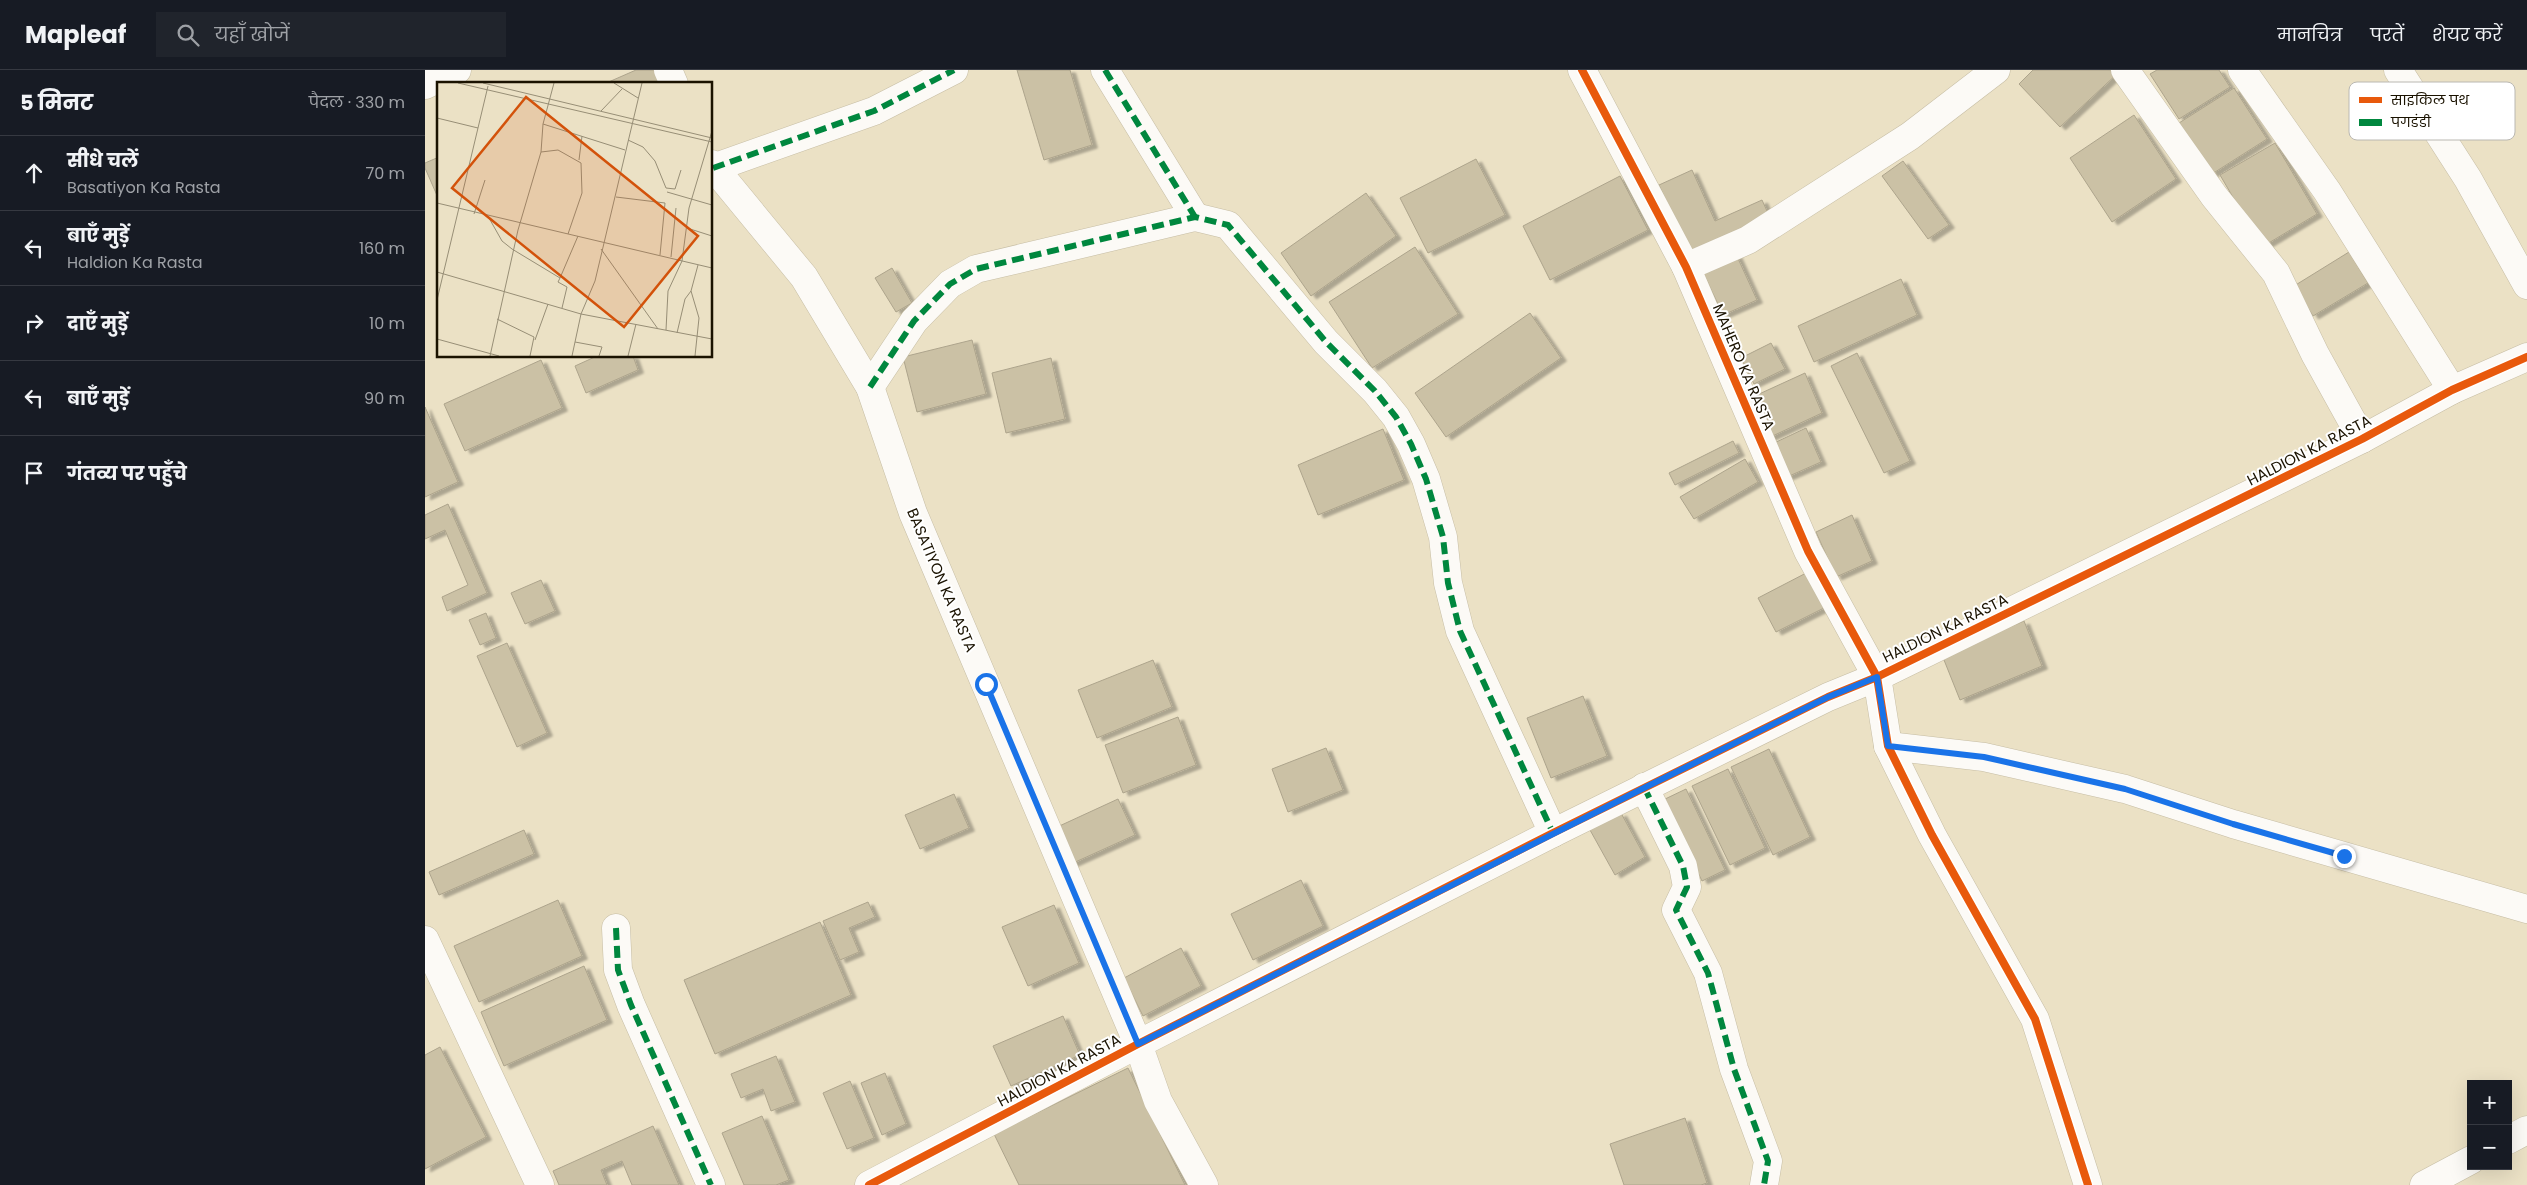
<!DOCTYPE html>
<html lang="hi">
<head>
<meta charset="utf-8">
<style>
	:root { --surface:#171b24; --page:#20242c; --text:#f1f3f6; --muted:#9ea1a6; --line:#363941 }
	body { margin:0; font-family:Poppins,"Noto Sans Devanagari",sans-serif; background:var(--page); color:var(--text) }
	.controls { position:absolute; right:15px; bottom:15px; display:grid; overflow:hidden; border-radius:0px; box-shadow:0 5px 20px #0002 }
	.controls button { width:45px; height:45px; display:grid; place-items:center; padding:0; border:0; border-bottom:1px solid var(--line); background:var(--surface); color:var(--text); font:25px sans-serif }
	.stop { position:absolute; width:15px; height:15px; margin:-11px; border:4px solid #1a73e8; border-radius:50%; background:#fff }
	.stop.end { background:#1a73e8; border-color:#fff; box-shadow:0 1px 5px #0008 }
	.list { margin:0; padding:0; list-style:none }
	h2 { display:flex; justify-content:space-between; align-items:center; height:65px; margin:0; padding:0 20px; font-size:21px }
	h2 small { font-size:16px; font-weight:400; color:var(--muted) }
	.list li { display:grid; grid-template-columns:32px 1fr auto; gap:15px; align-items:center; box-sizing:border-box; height:75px; padding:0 20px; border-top:1px solid var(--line) }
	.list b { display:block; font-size:19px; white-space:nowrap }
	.list p { margin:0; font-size:16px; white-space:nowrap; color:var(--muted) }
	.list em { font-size:16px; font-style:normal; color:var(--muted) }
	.icon { flex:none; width:28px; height:28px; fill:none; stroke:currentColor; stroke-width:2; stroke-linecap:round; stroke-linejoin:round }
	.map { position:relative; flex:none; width:2102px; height:1115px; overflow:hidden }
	header { display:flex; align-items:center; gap:30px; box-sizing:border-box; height:70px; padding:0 25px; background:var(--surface); border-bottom:1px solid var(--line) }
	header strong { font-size:24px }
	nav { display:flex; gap:28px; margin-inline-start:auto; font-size:18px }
	.search { width:350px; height:45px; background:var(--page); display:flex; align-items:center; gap:12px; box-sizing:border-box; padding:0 18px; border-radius:0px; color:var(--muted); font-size:19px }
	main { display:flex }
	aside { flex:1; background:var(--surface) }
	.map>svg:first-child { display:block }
	.building { fill:#cbc1a5; stroke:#ada48c; filter:url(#shadow) }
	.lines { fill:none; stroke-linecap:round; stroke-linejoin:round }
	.minor-casing { stroke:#c6bda4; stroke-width:29 }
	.major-casing { stroke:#c6bda4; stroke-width:29 }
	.minor { stroke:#fcfaf6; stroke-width:28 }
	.major { stroke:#fcfaf6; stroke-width:28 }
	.quiet { stroke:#00873e; stroke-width:6; stroke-dasharray:12 6; stroke-linecap:butt }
	.cycleway-casing { stroke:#fff; stroke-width:11 }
	.cycleway { stroke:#e8590c; stroke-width:8 }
	.route { stroke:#1a73e8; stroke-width:6 }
	.labels { text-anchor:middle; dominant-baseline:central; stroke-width:4; stroke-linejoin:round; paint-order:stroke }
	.street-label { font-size:15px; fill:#1a1200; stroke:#fff }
	.inset-road { fill:none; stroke:#978e76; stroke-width:1 }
	.view { fill:#d3520b; fill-opacity:0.15; stroke:#d3520b; stroke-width:2.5 }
	.inset-edge { fill:none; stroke:#1a1200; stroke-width:2.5 }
	.key { fill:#fff; stroke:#bab8b2; stroke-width:1 }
	.key-label { font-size:14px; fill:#1a1200 }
</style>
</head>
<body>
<header>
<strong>Mapleaf</strong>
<div class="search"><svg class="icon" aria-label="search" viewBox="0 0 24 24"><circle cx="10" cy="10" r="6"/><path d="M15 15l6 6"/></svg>यहाँ खोजें</div>
<nav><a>मानचित्र</a><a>परतें</a><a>शेयर करें</a></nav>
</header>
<main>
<aside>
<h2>5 मिनट<small>पैदल · 330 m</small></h2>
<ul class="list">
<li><svg class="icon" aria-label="ahead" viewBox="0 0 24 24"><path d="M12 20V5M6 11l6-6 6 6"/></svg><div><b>सीधे चलें</b><p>Basatiyon Ka Rasta</p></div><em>70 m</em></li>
<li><svg class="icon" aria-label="left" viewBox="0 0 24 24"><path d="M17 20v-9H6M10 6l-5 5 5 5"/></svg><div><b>बाएँ मुड़ें</b><p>Haldion Ka Rasta</p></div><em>160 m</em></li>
<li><svg class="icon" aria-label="right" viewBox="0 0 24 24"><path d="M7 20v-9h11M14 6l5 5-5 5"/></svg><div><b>दाएँ मुड़ें</b></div><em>10 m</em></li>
<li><svg class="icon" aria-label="left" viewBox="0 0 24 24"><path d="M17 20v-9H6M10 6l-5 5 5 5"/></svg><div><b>बाएँ मुड़ें</b></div><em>90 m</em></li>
<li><svg class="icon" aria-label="arrive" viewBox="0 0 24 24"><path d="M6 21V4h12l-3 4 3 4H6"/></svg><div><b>गंतव्य पर पहुँचे</b></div></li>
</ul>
</aside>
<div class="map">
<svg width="2102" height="1115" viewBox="0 0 2102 1115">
	<defs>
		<filter id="shadow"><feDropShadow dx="5.5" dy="3" stdDeviation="1" flood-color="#0004"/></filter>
	</defs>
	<rect width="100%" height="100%" fill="#ebe1c5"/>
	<g class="building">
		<polygon points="211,0 233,0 239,14 179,14"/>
		<polygon points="592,0 645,0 667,75 619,90"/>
		<polygon points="1608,0 1690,0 1693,3 1635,57 1594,14"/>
		<polygon points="1732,0 1794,0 1805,17 1754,49 1725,4"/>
		<polygon points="1809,18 1842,69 1787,104 1754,53"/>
		<polygon points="1709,45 1751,109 1687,152 1645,88"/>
		<polygon points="1850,73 1892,144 1837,177 1795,105"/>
		<polygon points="14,87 14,130 0,98 0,93"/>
		<polygon points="1051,89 1080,145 1003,183 975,128"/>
		<polygon points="1478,91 1524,155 1503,169 1457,106"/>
		<polygon points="1267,100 1290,151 1337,130 1347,152 1266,188 1234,115"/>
		<polygon points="1195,106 1223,160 1125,210 1098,156"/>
		<polygon points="941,123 971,166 886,226 856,183"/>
		<polygon points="990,177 1033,244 947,298 904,232"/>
		<polygon points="1310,182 1332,230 1298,245 1276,198"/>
		<polygon points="1924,182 1943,213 1888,246 1869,216"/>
		<polygon points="467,198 487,233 471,242 450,208"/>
		<polygon points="1476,209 1492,245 1389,292 1373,256"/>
		<polygon points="1105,243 1136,288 1021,367 990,323"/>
		<polygon points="547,270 561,324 492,342 478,287"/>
		<polygon points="1346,273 1360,299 1329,314 1316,288"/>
		<polygon points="1432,283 1485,391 1459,403 1406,296"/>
		<polygon points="172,286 208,286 213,300 161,323 150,296"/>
		<polygon points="626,288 640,349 581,363 567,303"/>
		<polygon points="116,290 137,338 40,381 19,334"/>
		<polygon points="1380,303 1397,343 1339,370 1321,330"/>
		<polygon points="0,337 33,412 0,427"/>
		<polygon points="1381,358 1396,392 1362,407 1347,374"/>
		<polygon points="958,359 979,410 893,445 873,395"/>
		<polygon points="1308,371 1314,383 1250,415 1244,403"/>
		<polygon points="1320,389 1333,412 1269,449 1255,427"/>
		<polygon points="23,434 62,523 22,541 17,527 43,515 20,460 0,469 0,445"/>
		<polygon points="1427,445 1447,491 1411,507 1391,462"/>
		<polygon points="1385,501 1403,536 1351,562 1333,528"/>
		<polygon points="116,510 130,541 100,554 86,523"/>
		<polygon points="61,543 71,568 55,575 44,550"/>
		<polygon points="1599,551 1617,596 1535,630 1517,585"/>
		<polygon points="82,573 122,663 92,677 52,586"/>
		<polygon points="728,590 747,637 672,668 653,620"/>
		<polygon points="1158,626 1182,686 1126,708 1102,648"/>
		<polygon points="753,647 771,695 698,723 680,675"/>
		<polygon points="901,678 918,720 863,742 847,699"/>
		<polygon points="1344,679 1385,767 1348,785 1306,697"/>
		<polygon points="1303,699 1340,778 1305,795 1267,716"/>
		<polygon points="1261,719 1300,800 1277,811 1238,730"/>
		<polygon points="529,724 544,758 495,779 480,745"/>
		<polygon points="693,729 710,765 646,794 630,758"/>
		<polygon points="1196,743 1220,787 1190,805 1165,760"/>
		<polygon points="99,760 109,784 14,825 4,802"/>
		<polygon points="876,810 898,856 828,890 806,844"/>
		<polygon points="133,830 157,886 54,932 29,876"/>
		<polygon points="443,832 450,847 424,858 434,882 415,890 398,851"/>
		<polygon points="629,835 654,893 603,916 577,857"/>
		<polygon points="395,852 426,925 290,984 259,910"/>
		<polygon points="756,878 776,916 718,946 699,908"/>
		<polygon points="159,896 182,950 79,996 56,942"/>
		<polygon points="638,946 655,985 586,1016 568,976"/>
		<polygon points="15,977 61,1067 0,1099 0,985"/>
		<polygon points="351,986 370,1032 346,1041 338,1019 316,1028 306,1004"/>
		<polygon points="703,998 760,1115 594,1115 569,1064"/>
		<polygon points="460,1003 481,1054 457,1065 436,1013"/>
		<polygon points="425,1011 449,1068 422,1079 398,1023"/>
		<polygon points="337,1046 364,1110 351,1115 319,1115 297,1063"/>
		<polygon points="1260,1048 1282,1113 1276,1115 1199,1115 1185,1074"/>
		<polygon points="228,1056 254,1115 207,1115 197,1091 176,1100 182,1115 134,1115 128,1101"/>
	</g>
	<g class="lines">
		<g class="minor-casing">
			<g id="minor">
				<polyline points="243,0 249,14"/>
				<polyline points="680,0 770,147"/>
				<polyline points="1157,0 1261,197 1383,481 1452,607 1463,676 1507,765 1610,949 1663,1115"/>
				<polyline points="1700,0 1789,126 1851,203 1890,284 1937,369"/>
				<polyline points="1817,0 1902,121 2027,320"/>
				<polyline points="1973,0 2043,109 2102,215"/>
				<polyline points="286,94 379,207 445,317 488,443 713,974 733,1031 779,1115"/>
				<polyline points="288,98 449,41 529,0"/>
				<polyline points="1261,197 1323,170 1485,66 1571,0"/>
				<polyline points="445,317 489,251 525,214 551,199 770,147 803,155 901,272 950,321 971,347 986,374 1001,409 1018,467 1023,513 1035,561 1128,763"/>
				<polyline points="1463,676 1559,687 1700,719 1808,754 2102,839"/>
				<polyline points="1219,717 1258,796 1262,817 1251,840 1283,903 1309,999 1343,1091 1339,1115"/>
				<polyline points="191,858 193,900 206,935 286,1115"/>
				<polyline points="0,870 115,1115"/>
				<polyline points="2083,1070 2102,1060"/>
				<polyline points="444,1115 713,974 1128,763 1403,627 1452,607 1937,369 2027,320 2102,287"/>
				<polyline points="1999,1115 2046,1090"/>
			</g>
		</g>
		<g class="major-casing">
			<polyline id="major" points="0,15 32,0"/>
		</g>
		<use href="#minor" class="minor"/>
		<use href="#major" class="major"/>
		<g class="quiet">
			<polyline points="680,0 770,147"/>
			<polyline points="288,98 449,41 529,0"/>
			<polyline points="445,317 489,251 525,214 551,199 770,147 803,155 901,272 950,321 971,347 986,374 1001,409 1018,467 1023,513 1035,561 1128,763"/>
			<polyline points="1219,717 1258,796 1262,817 1251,840 1283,903 1309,999 1343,1091 1339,1115"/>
			<polyline points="191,858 193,900 206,935 286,1115"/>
		</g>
		<g class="cycleway-casing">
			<g id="cycleway">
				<polyline points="1157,0 1261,197 1383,481 1452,607 1463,676 1507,765 1610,949 1663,1115"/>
				<polyline points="444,1115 713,974 1128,763 1403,627 1452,607 1937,369 2027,320 2102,287"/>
			</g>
		</g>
		<use href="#cycleway" class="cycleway"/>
	</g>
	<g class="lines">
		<polyline class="route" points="561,614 713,974 1219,718 1403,627 1452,607 1463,676 1559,687 1700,719 1808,754 1919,786"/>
	</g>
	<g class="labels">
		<g class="street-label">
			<text transform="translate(1319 297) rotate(67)">MAHERO KA RASTA</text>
			<text transform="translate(1884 380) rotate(-27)">HALDION KA RASTA</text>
			<text transform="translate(517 510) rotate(67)">BASATIYON KA RASTA</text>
			<text transform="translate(1520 558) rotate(-26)">HALDION KA RASTA</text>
			<text transform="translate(634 1000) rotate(-28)">HALDION KA RASTA</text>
		</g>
	</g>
	<g transform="translate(12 12)">
		<rect width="275" height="275" fill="#ebe1c5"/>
		<path class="inset-road" d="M21 1 275 60M46 1 275 56M177 1 201 16M164 29 185 7M0 36 41 46M106 42 188 68M191 58 206 65 218 79 229 106 238 107 244 88M104 70 121 68 144 81 145 111 131 152M142 78 145 54M230 110 275 123M179 115 228 121 223 173M0 121 275 186M37 132 48 98M52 136 65 159 75 167 123 196 141 154M250 146 275 154M164 167 221 247M234 175 239 126M0 190 144 232 275 257M123 196 121 200 130 205 125 226M0 218 51 4M60 237 97 255 93 274M229 248 231 209 245 179 252 126 275 49M240 251 248 217 254 209M0 257 62 274M98 258 111 222M138 260 165 265 162 274M53 274 81 148 104 70 106 42 117 1M135 274 144 232 158 199 205 1M191 274 199 242M258 274 262 236 254 209 261 183"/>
		<path class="view" d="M89 15 261 154 187 245 15 106Z"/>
		<rect width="275" height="275" class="inset-edge"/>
	</g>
	<rect x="1924" y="12" width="166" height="58" rx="8" class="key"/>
	<rect x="1934" y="27" width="23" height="6" fill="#e8590c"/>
	<rect x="1934" y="49" width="23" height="7" fill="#00873e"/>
	<g class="key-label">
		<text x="1966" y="35">साइकिल पथ</text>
		<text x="1966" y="57">पगडंडी</text>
	</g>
</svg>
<div class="controls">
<button>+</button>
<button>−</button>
</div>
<div class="stop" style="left:561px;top:614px"></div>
<div class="stop end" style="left:1919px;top:786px"></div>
</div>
</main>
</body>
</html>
